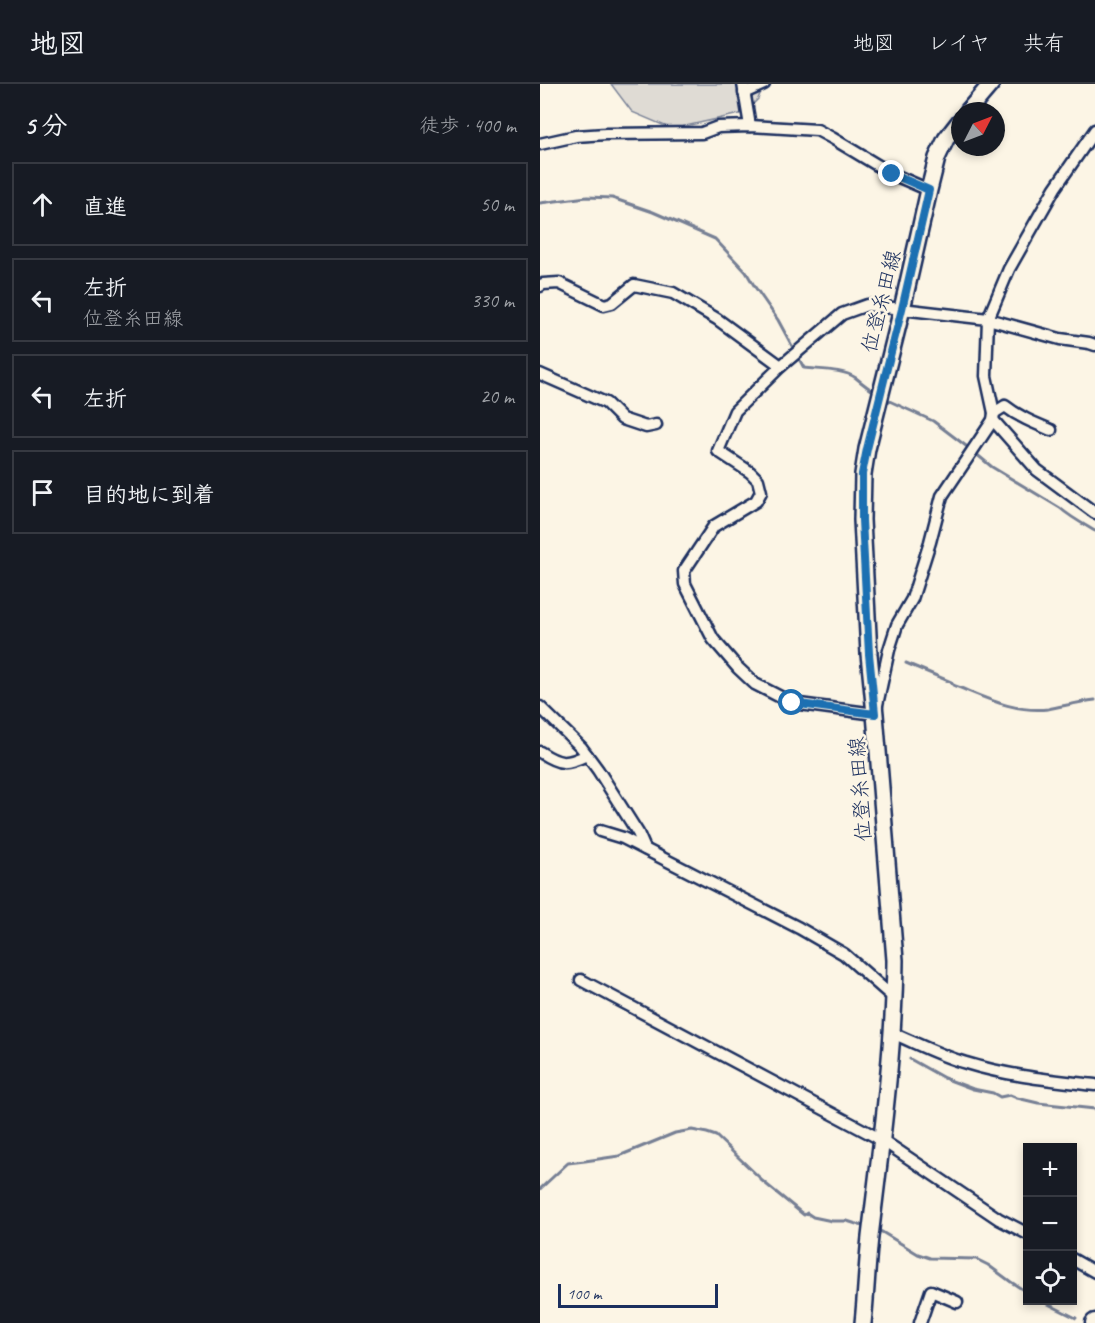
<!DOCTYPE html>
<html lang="ja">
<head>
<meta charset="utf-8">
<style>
	:root { --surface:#171b24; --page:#242831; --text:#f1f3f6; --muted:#9ea1a6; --line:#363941 }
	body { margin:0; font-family:Caveat,"Klee One",sans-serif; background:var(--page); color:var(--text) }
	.controls { position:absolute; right:18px; bottom:18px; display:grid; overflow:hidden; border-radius:0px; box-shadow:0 3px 9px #0003 }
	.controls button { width:54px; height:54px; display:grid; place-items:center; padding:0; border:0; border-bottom:2px solid var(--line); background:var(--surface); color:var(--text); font:30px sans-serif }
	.compass { position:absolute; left:411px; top:18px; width:54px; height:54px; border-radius:50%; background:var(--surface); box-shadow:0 3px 9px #0003; rotate:48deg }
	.scale { position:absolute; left:18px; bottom:15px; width:160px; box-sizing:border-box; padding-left:6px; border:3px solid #1b2f5e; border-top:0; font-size:16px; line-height:21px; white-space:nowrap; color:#1b2f5e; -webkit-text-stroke:4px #fcf5e5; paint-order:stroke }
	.stop { position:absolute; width:18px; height:18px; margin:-14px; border:4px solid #1f6fb2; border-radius:50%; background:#fff }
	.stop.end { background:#1f6fb2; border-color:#fff; box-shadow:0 2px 6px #0008 }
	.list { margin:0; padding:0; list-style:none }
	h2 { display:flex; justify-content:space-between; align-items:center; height:78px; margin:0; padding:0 24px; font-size:26px }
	h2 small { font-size:20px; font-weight:400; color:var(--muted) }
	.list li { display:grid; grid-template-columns:39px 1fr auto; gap:18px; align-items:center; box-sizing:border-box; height:84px; margin:0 12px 12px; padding:0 12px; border:2px solid var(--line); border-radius:0px }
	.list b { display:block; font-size:22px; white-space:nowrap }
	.list p { margin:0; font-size:20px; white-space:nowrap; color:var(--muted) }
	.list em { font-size:20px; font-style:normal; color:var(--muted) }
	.icon { flex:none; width:33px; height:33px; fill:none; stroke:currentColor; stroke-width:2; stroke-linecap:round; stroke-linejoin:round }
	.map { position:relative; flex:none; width:555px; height:1239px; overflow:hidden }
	header { display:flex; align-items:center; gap:36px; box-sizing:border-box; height:84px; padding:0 30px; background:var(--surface); border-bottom:2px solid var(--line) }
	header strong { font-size:28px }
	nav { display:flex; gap:33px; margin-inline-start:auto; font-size:21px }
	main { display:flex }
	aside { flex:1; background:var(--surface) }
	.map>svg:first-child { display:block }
	.green { fill:#dfdbd4; stroke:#7d8599; stroke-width:1.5 }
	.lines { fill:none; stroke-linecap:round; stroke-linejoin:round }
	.stream { stroke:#767f94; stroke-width:3 }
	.minor-casing { stroke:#1b2f5e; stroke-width:15 }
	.secondary-casing { stroke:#1b2f5e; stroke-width:20 }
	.trunk-casing { stroke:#1b2f5e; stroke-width:21 }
	.minor { stroke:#fcf5e5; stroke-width:10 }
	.secondary { stroke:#fcf5e5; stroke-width:15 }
	.trunk { stroke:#fcf5e5; stroke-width:16 }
	.route { stroke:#1f6fb2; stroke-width:8 }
	.labels { text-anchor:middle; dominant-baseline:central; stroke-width:5; stroke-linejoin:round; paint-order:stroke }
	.street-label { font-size:21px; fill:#1b2f5e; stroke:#fcf5e5 }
</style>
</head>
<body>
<header>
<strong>地図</strong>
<nav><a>地図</a><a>レイヤ</a><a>共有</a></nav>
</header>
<main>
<aside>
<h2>5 分<small>徒歩 · 400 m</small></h2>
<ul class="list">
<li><svg class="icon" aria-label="ahead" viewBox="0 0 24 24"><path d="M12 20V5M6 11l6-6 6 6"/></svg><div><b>直進</b></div><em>50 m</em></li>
<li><svg class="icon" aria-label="left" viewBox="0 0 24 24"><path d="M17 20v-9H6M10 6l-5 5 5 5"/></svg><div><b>左折</b><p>位登糸田線</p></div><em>330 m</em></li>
<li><svg class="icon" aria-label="left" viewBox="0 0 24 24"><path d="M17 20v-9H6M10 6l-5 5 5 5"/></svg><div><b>左折</b></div><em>20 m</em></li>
<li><svg class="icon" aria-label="arrive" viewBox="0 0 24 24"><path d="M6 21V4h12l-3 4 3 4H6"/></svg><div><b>目的地に到着</b></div></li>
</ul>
</aside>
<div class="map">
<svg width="555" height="1239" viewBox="0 0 555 1239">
	<rect width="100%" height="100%" fill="#fcf5e5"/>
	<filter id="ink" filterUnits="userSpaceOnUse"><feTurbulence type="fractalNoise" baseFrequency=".0167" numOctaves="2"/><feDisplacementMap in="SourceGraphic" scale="12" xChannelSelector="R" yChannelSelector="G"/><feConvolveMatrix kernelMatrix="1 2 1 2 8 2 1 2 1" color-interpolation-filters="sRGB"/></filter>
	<g filter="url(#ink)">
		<polygon class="green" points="71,0 224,0 218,15 204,29 132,45 92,28"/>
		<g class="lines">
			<g class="stream">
				<path d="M0 119 47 113 72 114 113 128 175 155 206 188 215 203 238 236 264 284C280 286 303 285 316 294 322 299 328 304 335 308"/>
				<polyline points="345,315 393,337 430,365"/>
				<path d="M435 369 452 383 520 424C530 433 543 440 555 447"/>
				<path d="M366 579 411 598 413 601C444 613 474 629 508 625 524 622 539 618 555 616"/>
				<polyline points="370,975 404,994 433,1005 453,1009 460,1013 470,1011 477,1014 498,1019 555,1025"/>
				<polyline points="0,1105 28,1079 45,1077 79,1072 135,1049 152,1046 167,1049 176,1052 219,1093 221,1096 264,1131 267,1129 273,1133 292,1137 307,1137 326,1143"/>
				<polyline points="335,1146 342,1148 378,1170 390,1174 436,1175 448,1181 471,1198 488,1209"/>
				<polyline points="500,1216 536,1234"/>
			</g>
			<g class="minor-casing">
				<g id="minor">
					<polyline points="203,0 210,42"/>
					<polyline points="204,9 224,0"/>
					<polyline points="555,46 515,104 469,185 448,235 446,292 454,329 453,336 402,412 390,458 372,515 357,541 349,566 335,630 252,619 215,600 198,584 173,555 145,500 144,487 174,442 216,417 221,408 218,396 210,388 178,367 195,327 241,282 302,230 327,221 448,235 520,255 549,259 555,261"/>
					<polyline points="0,60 36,52 66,50 162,49 178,43 210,42 277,46 292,54 352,90 389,106"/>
					<polyline points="0,202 3,200 19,199 64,221 72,219 94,201 133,209 177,235 241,282"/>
					<polyline points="0,290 66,319 82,335 106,343 116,341"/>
					<path d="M454 329 465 322C479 333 494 339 511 346"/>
					<polyline points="453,336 497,386 555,429"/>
					<polyline points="0,623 41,663 58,686 98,749 105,765"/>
					<path d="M0 668C20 681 26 681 47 671"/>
					<polyline points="60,747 83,754 259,844 304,870 354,914"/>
					<polyline points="41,896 342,1056 459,1135 488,1150"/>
					<path d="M352 949C376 959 400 972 426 979 468 992 511 996 555 1001"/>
					<polyline points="532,1175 555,1188"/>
					<polyline points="380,1239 391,1207 417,1218"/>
				</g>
			</g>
			<g class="secondary-casing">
				<g id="secondary">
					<polyline points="428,27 451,0"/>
					<path d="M323 1239C326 1210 327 1181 330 1153 341 1061 354 969 355 876L335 630 329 570 322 436 323 390 327 365 362 225 389 106 397 74 406 55 420 37"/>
				</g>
			</g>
			<g class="trunk-casing">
				<polyline id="trunk" points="554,1239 555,1238"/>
			</g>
			<use href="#minor" class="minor"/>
			<use href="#secondary" class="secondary"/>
			<use href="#trunk" class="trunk"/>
		</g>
	</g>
	<g class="lines" filter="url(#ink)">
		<polyline class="route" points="252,619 335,630 329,570 322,436 322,390 327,365 348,280 362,225 389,106 352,90"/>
	</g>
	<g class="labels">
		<g class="street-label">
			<text transform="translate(341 217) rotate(-76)">位登糸田線</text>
			<text transform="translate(320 705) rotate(-94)">位登糸田線</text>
		</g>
	</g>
</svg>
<div class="controls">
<button>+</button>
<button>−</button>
<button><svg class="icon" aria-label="locate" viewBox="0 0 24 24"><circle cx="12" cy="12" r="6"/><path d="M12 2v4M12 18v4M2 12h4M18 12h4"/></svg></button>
</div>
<svg class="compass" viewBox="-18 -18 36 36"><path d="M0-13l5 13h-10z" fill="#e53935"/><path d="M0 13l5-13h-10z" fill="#9ea1a6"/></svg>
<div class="scale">100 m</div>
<div class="stop" style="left:252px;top:619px"></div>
<div class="stop end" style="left:352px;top:90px"></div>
</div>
</main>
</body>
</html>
